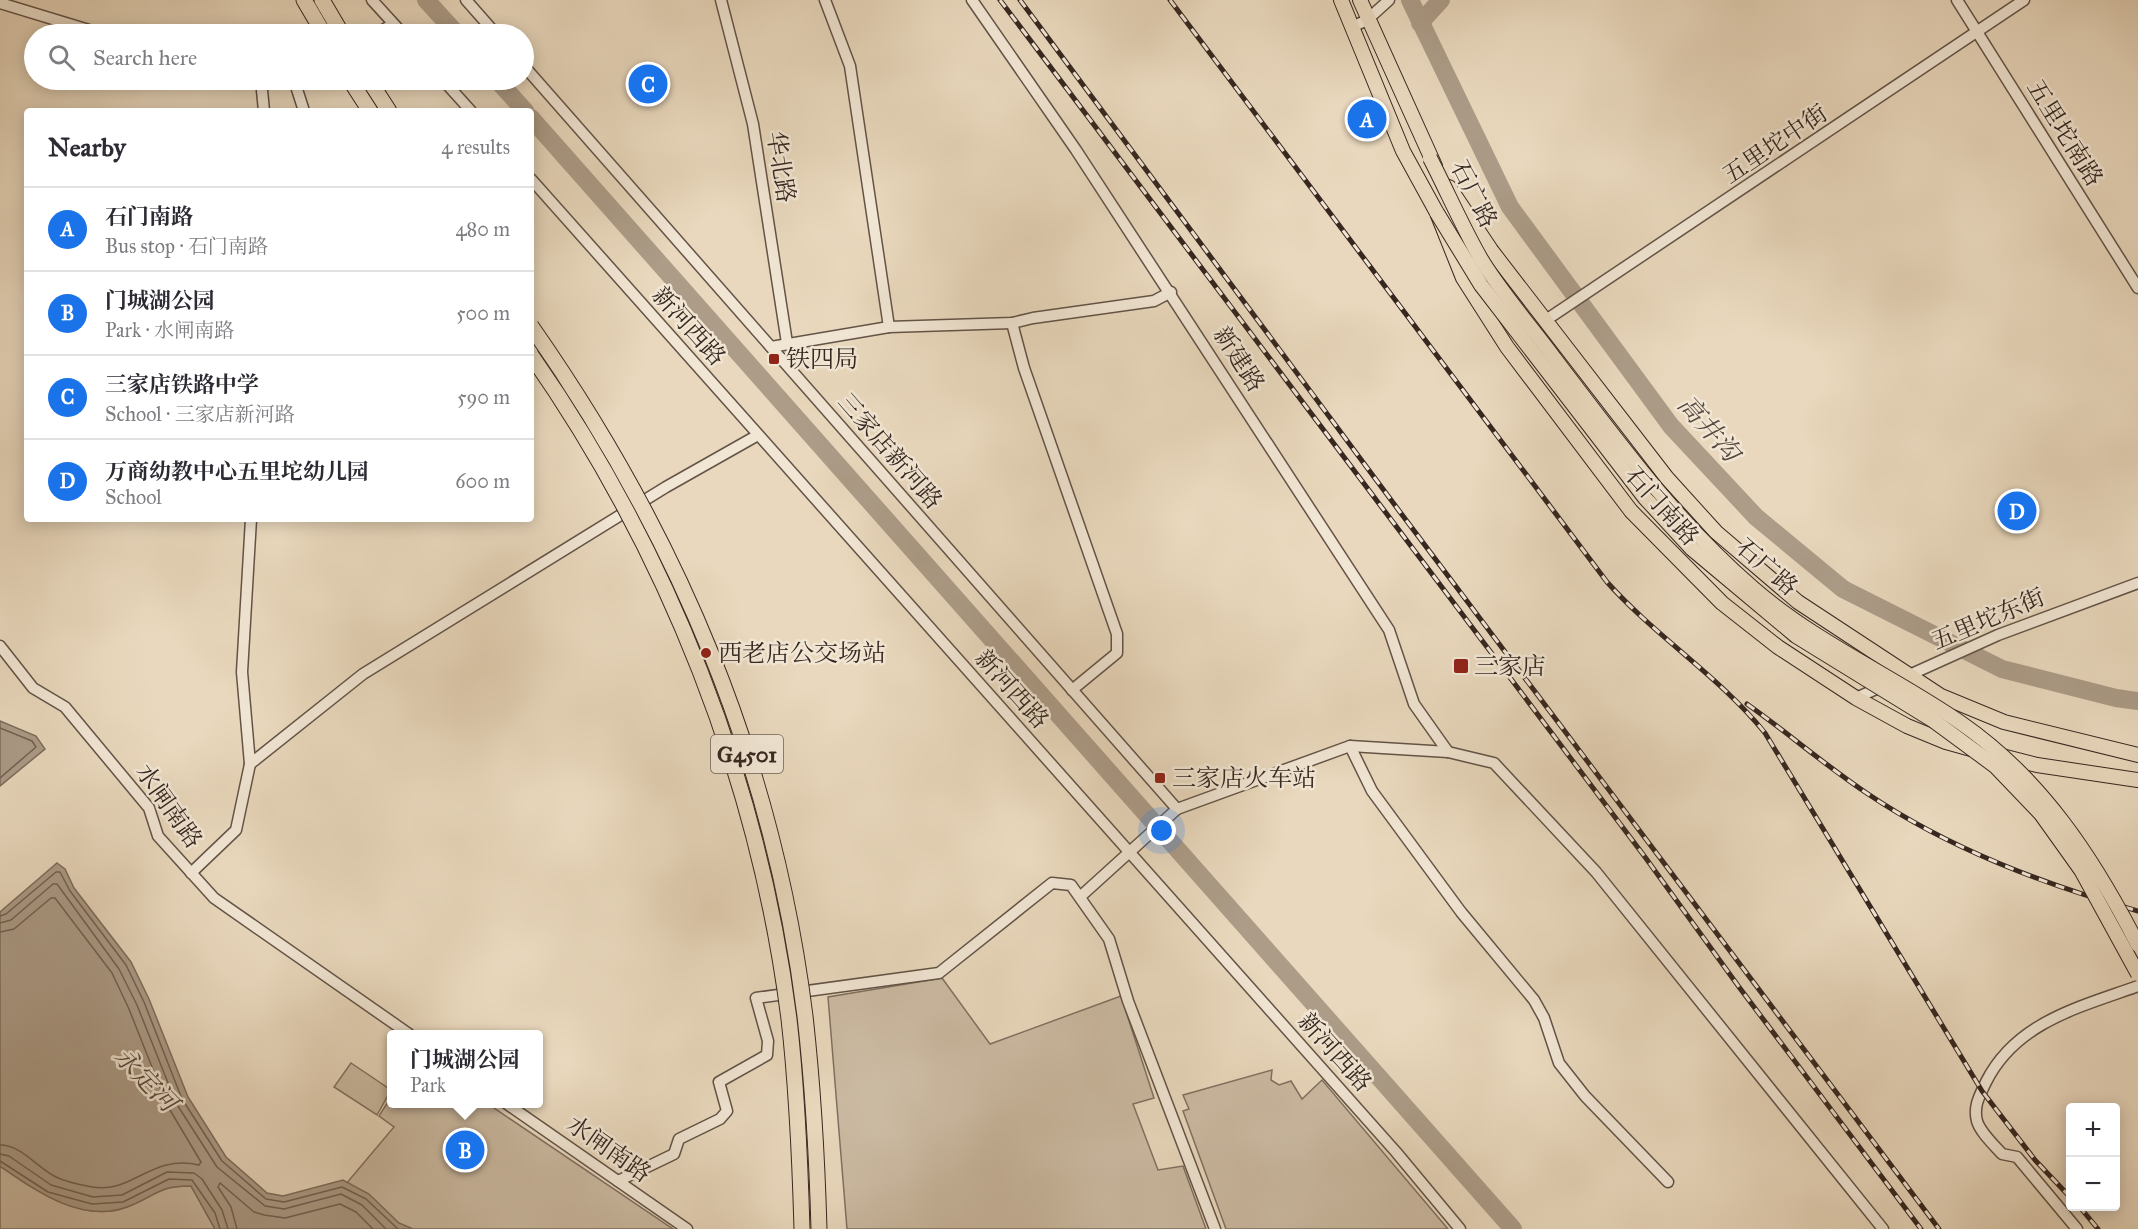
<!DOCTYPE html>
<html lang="en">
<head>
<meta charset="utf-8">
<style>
	:root { --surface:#fff; --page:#f7f7f7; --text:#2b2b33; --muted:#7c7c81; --line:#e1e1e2; --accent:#1a73e8 }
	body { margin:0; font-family:"IM FELL Great Primer","Noto Serif SC",serif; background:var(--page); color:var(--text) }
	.controls { position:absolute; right:18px; bottom:18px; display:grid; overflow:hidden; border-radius:6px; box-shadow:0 3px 15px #0003 }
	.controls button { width:54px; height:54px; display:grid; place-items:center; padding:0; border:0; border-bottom:2px solid var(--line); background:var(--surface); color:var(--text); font:30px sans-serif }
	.you { position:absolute; left:1162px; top:831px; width:21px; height:21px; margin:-15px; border:4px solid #fff; border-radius:50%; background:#1a73e8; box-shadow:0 0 0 9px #1a73e833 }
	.badge { display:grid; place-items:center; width:39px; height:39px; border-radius:50%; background:var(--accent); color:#fff; font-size:20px; font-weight:700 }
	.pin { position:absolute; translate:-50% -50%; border:3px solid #fff; box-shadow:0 2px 6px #0006 }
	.popup { position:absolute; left:387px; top:1030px; width:156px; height:78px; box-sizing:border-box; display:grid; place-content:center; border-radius:6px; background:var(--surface); filter:drop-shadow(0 2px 4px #0005); font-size:20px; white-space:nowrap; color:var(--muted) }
	.popup b { font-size:22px; color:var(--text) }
	.popup::after { content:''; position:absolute; left:50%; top:100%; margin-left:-12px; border:12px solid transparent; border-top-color:var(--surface) }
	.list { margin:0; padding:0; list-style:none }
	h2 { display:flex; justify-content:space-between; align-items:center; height:78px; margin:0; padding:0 24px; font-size:26px }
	h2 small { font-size:20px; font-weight:400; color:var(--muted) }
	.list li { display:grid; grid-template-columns:39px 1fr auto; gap:18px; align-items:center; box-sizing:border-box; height:84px; padding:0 24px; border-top:2px solid var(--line) }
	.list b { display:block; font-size:22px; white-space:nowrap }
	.list p { margin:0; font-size:20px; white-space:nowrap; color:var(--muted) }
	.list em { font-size:20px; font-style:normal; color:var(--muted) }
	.icon { flex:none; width:33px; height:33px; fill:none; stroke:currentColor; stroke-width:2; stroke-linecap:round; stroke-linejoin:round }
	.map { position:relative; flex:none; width:2138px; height:1229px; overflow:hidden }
	.search { position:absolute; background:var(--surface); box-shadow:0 3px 15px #0003; left:24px; top:24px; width:510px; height:66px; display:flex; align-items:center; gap:15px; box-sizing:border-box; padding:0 21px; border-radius:33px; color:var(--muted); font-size:22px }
	.panel { position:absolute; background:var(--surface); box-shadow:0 3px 15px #0003; left:24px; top:108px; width:510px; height:414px; border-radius:6px }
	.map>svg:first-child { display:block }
	.green { fill:#cbbaa2; stroke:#807061; stroke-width:1.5 }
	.water { fill:#ac9c88; stroke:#7d6d5e; stroke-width:1.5 }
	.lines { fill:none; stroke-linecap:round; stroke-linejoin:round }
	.shore { stroke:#716254; stroke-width:1.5 }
	.river { stroke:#ac9c88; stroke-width:18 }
	.minor-casing { stroke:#635347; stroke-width:13 }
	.major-casing { stroke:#362720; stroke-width:16 }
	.highway-casing { stroke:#362720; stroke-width:17 }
	.minor { stroke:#f1e6d4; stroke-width:10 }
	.major { stroke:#e9d8bd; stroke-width:14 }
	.highway { stroke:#e9d8bd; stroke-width:15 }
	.rail-casing { stroke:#362720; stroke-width:5 }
	.rail { stroke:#f1e6d4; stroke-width:3; stroke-dasharray:9; stroke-linecap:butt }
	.major-bridge-casing { stroke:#362720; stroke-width:16; stroke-linecap:butt }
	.highway-bridge-casing { stroke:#362720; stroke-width:17; stroke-linecap:butt }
	.major-bridge { stroke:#e9d8bd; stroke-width:14 }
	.highway-bridge { stroke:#e9d8bd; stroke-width:15 }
	.poi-dot { fill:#8f2418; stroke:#f1e6d4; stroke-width:2 }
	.labels { text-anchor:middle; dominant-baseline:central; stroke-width:5; stroke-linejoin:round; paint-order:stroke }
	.shield { fill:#f1e6d4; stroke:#6e6056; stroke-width:1.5 }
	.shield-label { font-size:22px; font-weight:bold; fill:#362720 }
	.street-label { font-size:24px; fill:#362720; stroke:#f1e6d4 }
	.poi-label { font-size:24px; fill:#362720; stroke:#f1e6d4; text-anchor:start }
	.water-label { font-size:26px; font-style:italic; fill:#594a3f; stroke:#f1e6d4 }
</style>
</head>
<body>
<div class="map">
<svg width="2138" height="1229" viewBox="0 0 2138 1229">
	<rect width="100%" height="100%" fill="#e9d8bd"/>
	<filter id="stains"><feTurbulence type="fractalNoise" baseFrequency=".00333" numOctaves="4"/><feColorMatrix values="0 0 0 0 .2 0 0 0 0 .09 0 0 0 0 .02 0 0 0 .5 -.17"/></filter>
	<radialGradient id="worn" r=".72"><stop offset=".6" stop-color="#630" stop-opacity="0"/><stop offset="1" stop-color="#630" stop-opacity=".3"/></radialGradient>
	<g class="green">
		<polygon points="942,978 990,1044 1121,996 1154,1098 1133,1104 1158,1170 1183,1166 1206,1229 847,1229 828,997"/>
		<polygon points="351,1063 391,1090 377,1115 334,1087"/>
		<polygon points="1272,1070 1271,1080 1279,1085 1291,1081 1302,1099 1322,1080 1448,1229 1226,1229 1183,1111 1189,1109 1183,1095"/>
		<polygon points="391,1097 392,1104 488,1104 673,1229 308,1229 394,1127 379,1116"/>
		<path d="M0 1166C35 1190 81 1224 127 1207 154 1197 159 1185 191 1186L215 1229H0Z"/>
	</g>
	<g class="water">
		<polygon points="0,721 36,736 45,749 0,786"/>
		<path d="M57 863 65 869 74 888 131 962 149 999 188 1097 226 1157 267 1193 283 1196 343 1180 369 1194 399 1223 413 1229H215L191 1186C159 1185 154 1197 127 1207 81 1224 35 1190 0 1166V912Z"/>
	</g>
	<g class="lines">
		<g class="shore">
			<polyline points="0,728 32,741 36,747 0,778"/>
			<polyline points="0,916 6,914 56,872 60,872 70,891 126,965 144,1002 182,1099 222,1161 266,1199 284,1202 342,1187 366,1199 398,1229"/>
			<polyline points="0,923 11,920 53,884 57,884 119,969 137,1005 176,1103 217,1167 265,1206 284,1209 341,1194 362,1205 386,1229"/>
			<path d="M0 932 14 929 51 898H55L112 973 129 1009 167 1105 201 1162 199 1165C150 1154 133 1194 92 1187 81 1185 66 1182 56 1177 37 1168 22 1145 0 1145"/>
			<polyline points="0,1154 9,1156 51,1185 93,1197 122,1195 167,1172 194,1173 202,1179 222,1210 228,1229"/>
			<polyline points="0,1161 48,1192 92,1204 123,1202 169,1179 192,1180 215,1213 220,1229"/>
			<polyline points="237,1229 231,1207 218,1187 220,1183 254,1212 264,1215 285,1218 340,1204 356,1212 373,1229"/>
		</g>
		<g class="river">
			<polyline points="426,0 457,34"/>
			<polyline points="1410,0 1510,207 1671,426 1756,517 1843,589 2002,669 2116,698 2138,701"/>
			<polyline points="1420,23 1441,0"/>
			<polyline points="497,80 525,111"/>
			<polyline points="531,118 1513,1229"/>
		</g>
		<g class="minor-casing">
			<g id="minor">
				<polyline points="372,0 403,34"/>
				<polyline points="466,0 496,34"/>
				<polyline points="721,0 753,124 787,343"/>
				<polyline points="825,0 850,66 889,327"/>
				<polyline points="972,0 1076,150 1389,630 1414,704 1448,752"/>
				<polyline points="1957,0 2138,288"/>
				<polyline points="0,3 102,34"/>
				<polyline points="1352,27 1367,20 1389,0"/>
				<polyline points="376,34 393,24"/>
				<polyline points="524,66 1177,809"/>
				<polyline points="261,80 264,111"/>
				<polyline points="294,80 304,111"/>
				<polyline points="443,80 471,111"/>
				<polyline points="531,179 1396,1152 1460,1229"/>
				<polyline points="1546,320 2024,0"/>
				<polyline points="1012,323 1024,368 1117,634 1117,653 1072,690"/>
				<polyline points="771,347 889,327 1012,323 1033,318 1154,301 1171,292"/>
				<polyline points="0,646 33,688 65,707 149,808 158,836 214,898 409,1034"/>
				<polyline points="1905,677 1998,635 2138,583"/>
				<polyline points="1856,698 1885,685"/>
				<polyline points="1350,746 1372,791 1461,912 1534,1000 1544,1018 1559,1063 1585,1096 1668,1182"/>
				<polyline points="250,764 242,672 251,519"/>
				<polyline points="1177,809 1350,746 1448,752 1494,763 1596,872 1883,1229"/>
				<polyline points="191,873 236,830 250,764 363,674 666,487 758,435"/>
				<polyline points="1081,896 1177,809"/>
				<polyline points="507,1104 687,1229"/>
				<polyline points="618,1181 674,1154 679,1139 720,1119 727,1111 719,1082 767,1055 768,1041 756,998 939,973 1052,883 1071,885 1109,939 1128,1001 1215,1229"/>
				<path d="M2077 1229 2017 1157 2002 1154C1994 1145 1980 1132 1977 1121 1973 1106 1980 1095 1986 1082 2016 1022 2080 1007 2138 986"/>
			</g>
		</g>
		<g class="major-casing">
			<g id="major">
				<polyline points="1341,0 1403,151 1437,213 1463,278 1507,347 1631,511 1722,603 1778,647 1856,698 1907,726 1946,742 1971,749"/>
				<polyline points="1360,0 1435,166"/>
				<polyline points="1449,187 1491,250 1667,478 1716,532 1798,602 1941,696 2004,722 2138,755"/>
				<polyline points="1998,755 2037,765 2138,780"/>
			</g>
		</g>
		<g class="highway-casing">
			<g id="highway">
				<polyline points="304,0 324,34"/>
				<polyline points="322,0 342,34"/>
				<polyline points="350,80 370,111"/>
				<polyline points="369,80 389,111"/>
			</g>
		</g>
		<use href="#minor" class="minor"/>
		<use href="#major" class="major"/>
		<use href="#highway" class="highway"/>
		<g class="rail-casing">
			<g id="rail">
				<polyline points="1000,0 1645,857 1739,987 1921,1229"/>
				<polyline points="1020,0 1400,512 1939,1229"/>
				<path d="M1170 0 1607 582C1656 637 1719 676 1765 733L1982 1091 2035 1160 2070 1197"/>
				<path d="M1747 704C1788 733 1826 766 1868 794 1950 849 2043 884 2138 911"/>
				<polyline points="2079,1206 2098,1229"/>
			</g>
		</g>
		<use href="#rail" class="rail"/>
		<g class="major-bridge-casing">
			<g id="major-bridge">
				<path d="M1430 158C1447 191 1462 226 1481 259 1502 294 1531 326 1555 359 1616 439 1676 522 1753 588 1816 643 1893 676 1961 723 2042 779 2094 859 2138 945"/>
				<polyline points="1437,213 1481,285 1645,498 1692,549 1796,636 1934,721 1995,766 2041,814 2081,870 2138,974"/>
			</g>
		</g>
		<g class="highway-bridge-casing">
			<g id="highway-bridge">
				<path d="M531 326C678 536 773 760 805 1016 813 1087 817 1158 819 1229"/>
				<path d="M531 355C668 551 759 781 789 1019 797 1089 800 1159 802 1229"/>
			</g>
		</g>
		<use href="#major-bridge" class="major-bridge"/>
		<use href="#highway-bridge" class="highway-bridge"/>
	</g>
	<g class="poi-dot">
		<rect x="768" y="353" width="12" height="12" rx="3"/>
		<circle cx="706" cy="653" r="6"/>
		<rect x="1453" y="658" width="16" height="16" rx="3"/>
		<rect x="1154" y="772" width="12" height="12" rx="3"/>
	</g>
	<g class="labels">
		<rect class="shield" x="711" y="735" width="72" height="38" rx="4.5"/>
		<g class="shield-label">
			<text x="747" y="754">G4501</text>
		</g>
		<g class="street-label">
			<text transform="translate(2065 133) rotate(58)">五里坨南路</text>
			<text transform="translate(1775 144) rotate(-34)">五里坨中街</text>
			<text transform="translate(781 167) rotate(81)">华北路</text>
			<text transform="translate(1474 194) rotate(63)">石广路</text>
			<text transform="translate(689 326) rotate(48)">新河西路</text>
			<text transform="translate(1239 359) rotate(57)">新建路</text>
			<text transform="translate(890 451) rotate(49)">三家店新河路</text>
			<text transform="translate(1662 506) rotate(48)">石门南路</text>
			<text transform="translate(1767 567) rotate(41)">石广路</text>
			<text transform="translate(1988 619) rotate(-23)">五里坨东街</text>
			<text transform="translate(1012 689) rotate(48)">新河西路</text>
			<text transform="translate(169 806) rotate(55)">水闸南路</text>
			<text transform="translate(1335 1052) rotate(48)">新河西路</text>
			<text transform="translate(609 1149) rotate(35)">水闸南路</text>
		</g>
		<g class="poi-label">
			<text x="786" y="359">铁四局</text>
			<text x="718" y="653">西老店公交场站</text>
			<text x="1474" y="666">三家店</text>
			<text x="1172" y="778">三家店火车站</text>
		</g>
		<g class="water-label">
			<text transform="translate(1709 428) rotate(48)">高井沟</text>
			<text transform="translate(146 1079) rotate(46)">永定河</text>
		</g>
	</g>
	<rect width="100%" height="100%" filter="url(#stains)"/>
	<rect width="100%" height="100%" fill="url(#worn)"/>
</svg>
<div class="controls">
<button>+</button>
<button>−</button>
</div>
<div class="you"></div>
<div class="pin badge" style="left:1367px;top:119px">A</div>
<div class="pin badge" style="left:465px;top:1150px">B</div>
<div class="popup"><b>门城湖公园</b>Park</div>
<div class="pin badge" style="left:648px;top:84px">C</div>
<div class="pin badge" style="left:2017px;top:511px">D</div>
<div class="search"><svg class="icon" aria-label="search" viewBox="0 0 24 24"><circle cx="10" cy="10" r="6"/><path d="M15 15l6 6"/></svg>Search here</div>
<section class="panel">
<h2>Nearby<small>4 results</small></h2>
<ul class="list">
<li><span class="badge">A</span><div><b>石门南路</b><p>Bus stop · 石门南路</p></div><em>480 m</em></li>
<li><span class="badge">B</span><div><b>门城湖公园</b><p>Park · 水闸南路</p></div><em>500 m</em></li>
<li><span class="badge">C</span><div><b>三家店铁路中学</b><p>School · 三家店新河路</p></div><em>590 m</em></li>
<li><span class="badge">D</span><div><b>万商幼教中心五里坨幼儿园</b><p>School</p></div><em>600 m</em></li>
</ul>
</section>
</div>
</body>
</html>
